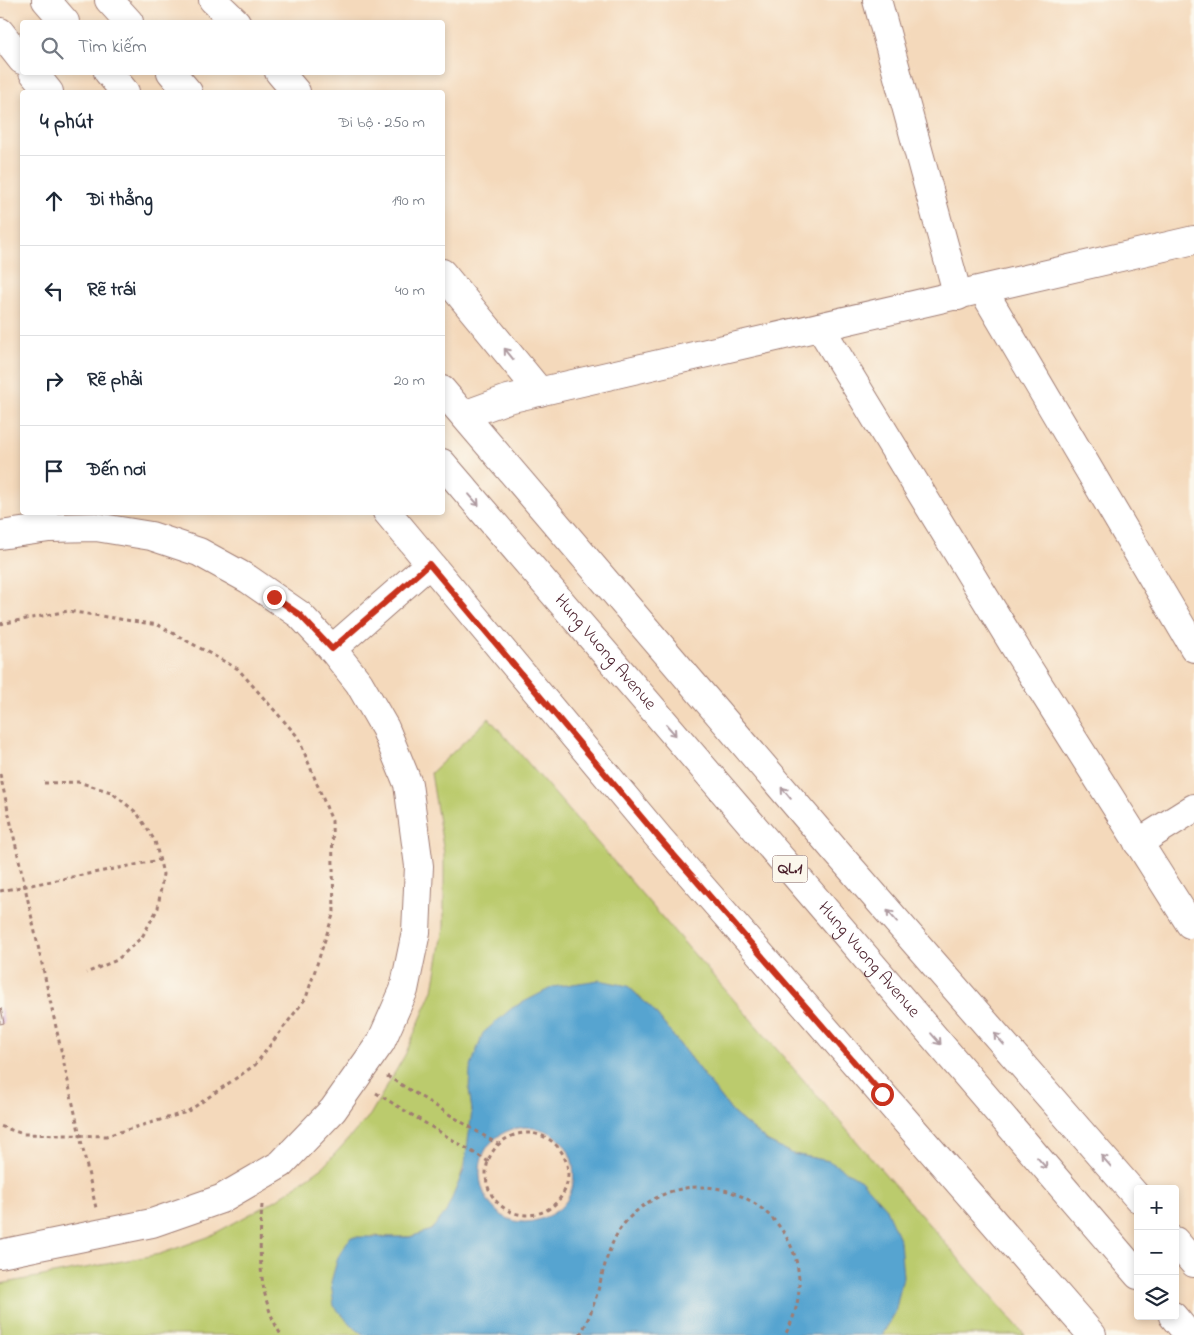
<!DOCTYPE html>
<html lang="vi">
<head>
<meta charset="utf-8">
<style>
	:root { --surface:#fff; --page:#f2f2f3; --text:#1f2937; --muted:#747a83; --line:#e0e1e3 }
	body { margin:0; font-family:"Indie Flower",sans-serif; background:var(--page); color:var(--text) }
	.controls { position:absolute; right:15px; bottom:15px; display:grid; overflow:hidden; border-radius:5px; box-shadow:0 2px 8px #0003 }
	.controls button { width:45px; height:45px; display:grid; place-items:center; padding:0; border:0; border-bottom:1px solid var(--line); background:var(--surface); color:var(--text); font:25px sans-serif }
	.stop { position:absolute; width:15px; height:15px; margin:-11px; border:4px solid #c8321e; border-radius:50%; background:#fff }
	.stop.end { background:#c8321e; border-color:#fff; box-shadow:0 1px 5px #0008 }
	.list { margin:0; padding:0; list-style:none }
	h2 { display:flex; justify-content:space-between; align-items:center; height:65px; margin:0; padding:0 20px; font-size:21px }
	h2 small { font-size:16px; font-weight:400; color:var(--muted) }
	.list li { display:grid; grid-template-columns:32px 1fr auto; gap:15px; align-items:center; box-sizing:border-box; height:90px; padding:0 20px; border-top:1px solid var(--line) }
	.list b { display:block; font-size:19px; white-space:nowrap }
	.list em { font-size:16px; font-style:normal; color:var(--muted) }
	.icon { flex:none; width:28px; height:28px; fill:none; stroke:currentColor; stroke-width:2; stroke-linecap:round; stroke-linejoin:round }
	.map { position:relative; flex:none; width:1194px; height:1335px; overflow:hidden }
	.search { position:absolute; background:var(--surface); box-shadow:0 2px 8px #0003; left:20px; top:20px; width:425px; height:55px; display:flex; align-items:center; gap:12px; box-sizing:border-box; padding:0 18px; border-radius:5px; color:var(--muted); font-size:19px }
	.panel { position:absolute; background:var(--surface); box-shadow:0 2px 8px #0003; left:20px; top:90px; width:425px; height:425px; border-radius:5px }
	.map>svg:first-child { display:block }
	.green { fill:#bbcb6d; stroke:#82754c }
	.water { fill:#57a4d0; stroke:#50627e; fill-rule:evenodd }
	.building { fill:#d6acde }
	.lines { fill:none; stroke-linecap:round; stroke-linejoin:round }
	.street-casing { stroke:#9f7c73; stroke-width:30 }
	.secondary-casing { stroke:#9f7c73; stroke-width:30 }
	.highway-casing { stroke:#9f7c73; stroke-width:30 }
	.path { stroke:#9f7c73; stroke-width:3; stroke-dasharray:4 4; stroke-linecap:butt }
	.street { stroke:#fff; stroke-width:28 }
	.secondary { stroke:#fff; stroke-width:28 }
	.highway { stroke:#fff; stroke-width:28 }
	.oneway { stroke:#ae9aa0 }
	.route { stroke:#c8321e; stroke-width:6 }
	.labels { text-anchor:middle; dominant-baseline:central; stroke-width:4.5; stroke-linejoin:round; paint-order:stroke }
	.shield { fill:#fbf7ec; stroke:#7f6065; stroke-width:1 }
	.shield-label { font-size:16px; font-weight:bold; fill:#4a1f2b }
	.street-label { font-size:18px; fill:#4a1f2b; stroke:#fbf7ec }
</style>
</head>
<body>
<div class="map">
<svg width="1194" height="1335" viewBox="0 0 1194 1335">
	<rect width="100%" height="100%" fill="#fbf7ec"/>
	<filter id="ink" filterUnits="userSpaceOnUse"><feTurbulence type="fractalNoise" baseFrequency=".02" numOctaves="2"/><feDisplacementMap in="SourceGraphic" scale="10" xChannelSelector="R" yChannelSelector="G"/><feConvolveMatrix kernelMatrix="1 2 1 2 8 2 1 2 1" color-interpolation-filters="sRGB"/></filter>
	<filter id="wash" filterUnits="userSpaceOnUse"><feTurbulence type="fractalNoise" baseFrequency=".0096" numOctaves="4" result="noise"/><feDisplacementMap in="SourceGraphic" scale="20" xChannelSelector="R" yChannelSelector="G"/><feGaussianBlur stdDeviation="1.12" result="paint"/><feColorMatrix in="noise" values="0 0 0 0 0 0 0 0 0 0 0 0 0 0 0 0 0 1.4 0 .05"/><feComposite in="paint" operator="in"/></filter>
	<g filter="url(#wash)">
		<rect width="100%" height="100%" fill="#f4d9bb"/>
		<path class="green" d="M489 718 1025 1335H882L895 1313 829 1161 793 1154 768 1142 733 1113 653 1010 628 986 469 1089C470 1096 472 1105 472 1112 471 1142 457 1213 430 1230 413 1240 392 1237 373 1236L351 1325 364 1335H0V1284L160 1254 208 1237 276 1200 324 1166 370 1115 405 1055 433 990 444 927V853L431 773Z"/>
		<path class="water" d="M599 980 628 986 653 1010 733 1113 768 1142 793 1154 829 1161 861 1180 885 1207 900 1241 903 1277 895 1313 882 1335H364L351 1325 334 1306 331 1282 338 1257 351 1237H410L431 1230 446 1212 464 1170 472 1111 469 1089 470 1069 483 1033 512 1008 553 987ZM525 1127C535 1128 545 1129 554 1135 575 1149 579 1179 567 1200 561 1209 553 1214 543 1218 486 1242 452 1152 510 1130 514 1128 520 1128 525 1127Z"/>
		<g id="blocks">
			<polygon class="building" points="1,1008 4,1023 0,1024 0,1009"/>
		</g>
	</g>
	<g filter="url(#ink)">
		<use href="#blocks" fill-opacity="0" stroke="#9f7c73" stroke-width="1"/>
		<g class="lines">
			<g class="street-casing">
				<g id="street">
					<polyline points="213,0 236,22"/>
					<polyline points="877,0 958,296"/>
					<polyline points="279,72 296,92"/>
					<polyline points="442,273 540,392"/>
					<polyline points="983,290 1194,648"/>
					<polyline points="820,327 1018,652 1190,924"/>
					<polyline points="464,415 508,399 1194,240"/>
					<polyline points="0,535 49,528 96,527 151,536 199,552 248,579 300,615 332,649 359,683 385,728 408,784 419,866 416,932 404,990 381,1042 333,1110 281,1164 221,1199 152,1223 0,1254"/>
					<polyline points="332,649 429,564"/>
					<polyline points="1138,843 1194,808"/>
				</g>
			</g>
			<g class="secondary-casing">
				<g id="secondary">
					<polyline points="0,32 22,60"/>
					<polyline points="33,72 49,92"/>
					<polyline points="387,512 659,838 1092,1335"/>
				</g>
			</g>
			<g class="highway-casing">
				<g id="highway">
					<polyline points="46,0 65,22"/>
					<polyline points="109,0 129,22"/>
					<polyline points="108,72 125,92"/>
					<polyline points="171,72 188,92"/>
					<polyline points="442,390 833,848 1138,1198"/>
					<path id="s1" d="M442 463 1138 1275"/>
					<polyline points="1175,1241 1194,1263"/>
					<polyline points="1173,1316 1189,1335"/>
				</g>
			</g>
			<g class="path">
				<polyline points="0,624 68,611 158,625 238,669 298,737 332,821 334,912 306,998 255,1065 187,1112 106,1136 23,1134 0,1126"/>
				<polyline points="0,774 96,1208"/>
				<polyline points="44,783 78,782 111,792 137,813 155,841 163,874 158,908 142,937 117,960 86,973"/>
				<polyline points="0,891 160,860"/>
				<polyline points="387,1076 499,1145"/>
				<polyline points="376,1093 489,1162"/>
				<circle cx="527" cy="1174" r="41"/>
				<path d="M262 1205C259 1250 257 1295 281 1335"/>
				<path d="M580 1335C587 1323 592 1310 596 1297 605 1268 608 1239 630 1217 713 1136 842 1233 785 1335"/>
			</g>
			<use href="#street" class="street"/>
			<use href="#secondary" class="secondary"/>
			<use href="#highway" class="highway"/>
		</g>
		<defs><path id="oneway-shaft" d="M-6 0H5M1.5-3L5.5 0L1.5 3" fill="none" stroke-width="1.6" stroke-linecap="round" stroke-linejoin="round" transform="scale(1.25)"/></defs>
		<g class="oneway">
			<use href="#oneway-shaft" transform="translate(509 354) rotate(-129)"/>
			<use href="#oneway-shaft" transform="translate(474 500) rotate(49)"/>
			<use href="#oneway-shaft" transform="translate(671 730) rotate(49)"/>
			<use href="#oneway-shaft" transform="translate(786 793) rotate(-130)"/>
			<use href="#oneway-shaft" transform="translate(892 916) rotate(-131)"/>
			<use href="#oneway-shaft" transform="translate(936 1039) rotate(49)"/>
			<use href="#oneway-shaft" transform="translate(999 1039) rotate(-131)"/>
			<use href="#oneway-shaft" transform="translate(1106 1161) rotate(-131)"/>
			<use href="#oneway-shaft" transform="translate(1042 1163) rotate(49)"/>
		</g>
	</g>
	<g class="lines" filter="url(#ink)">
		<polyline class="route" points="274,597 300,615 332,649 429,564 659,838 882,1094"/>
	</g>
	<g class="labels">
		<rect class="shield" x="772.5" y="855.5" width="35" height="27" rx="4"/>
		<g class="shield-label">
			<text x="790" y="869">QL.1</text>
		</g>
		<g class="street-label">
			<text stroke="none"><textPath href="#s1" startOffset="250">Hung Vuong Avenue</textPath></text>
			<text stroke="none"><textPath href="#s1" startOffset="655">Hung Vuong Avenue</textPath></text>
		</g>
	</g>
</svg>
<div class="controls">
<button>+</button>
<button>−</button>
<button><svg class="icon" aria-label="layers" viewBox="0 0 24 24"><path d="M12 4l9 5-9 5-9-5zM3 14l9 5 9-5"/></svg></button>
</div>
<div class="stop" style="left:882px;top:1094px"></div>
<div class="stop end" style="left:274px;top:597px"></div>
<div class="search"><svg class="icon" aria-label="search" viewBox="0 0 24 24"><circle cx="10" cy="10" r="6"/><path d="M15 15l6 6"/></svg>Tìm kiếm</div>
<section class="panel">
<h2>4 phút<small>Đi bộ · 250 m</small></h2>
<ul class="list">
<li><svg class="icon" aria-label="ahead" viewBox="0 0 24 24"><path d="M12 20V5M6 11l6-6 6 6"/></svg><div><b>Đi thẳng</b></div><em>190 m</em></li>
<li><svg class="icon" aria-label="left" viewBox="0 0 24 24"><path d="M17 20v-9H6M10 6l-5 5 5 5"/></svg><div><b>Rẽ trái</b></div><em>40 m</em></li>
<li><svg class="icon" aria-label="right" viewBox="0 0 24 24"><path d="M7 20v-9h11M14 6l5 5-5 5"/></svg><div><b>Rẽ phải</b></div><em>20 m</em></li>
<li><svg class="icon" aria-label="arrive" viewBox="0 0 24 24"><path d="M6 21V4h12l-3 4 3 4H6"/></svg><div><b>Đến nơi</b></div></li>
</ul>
</section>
</div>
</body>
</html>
